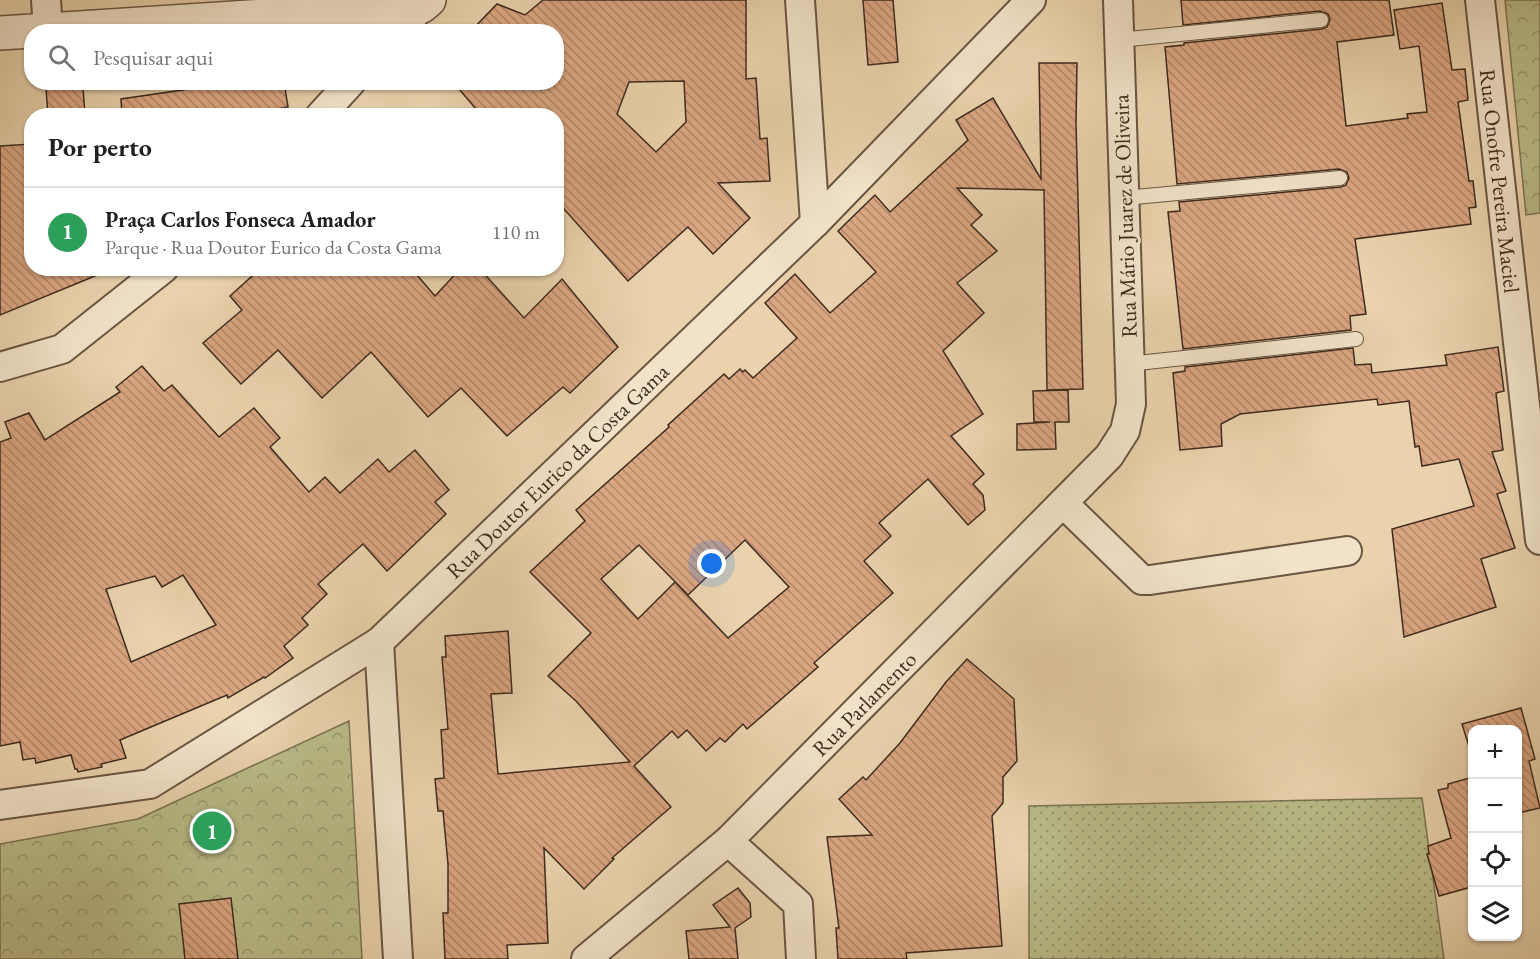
<!DOCTYPE html>
<html lang="pt">
<head>
<meta charset="utf-8">
<style>
	:root { --surface:#fff; --page:#f2f2f2; --text:#202124; --muted:#757577; --line:#e0e0e0; --accent:#8f2418 }
	body { margin:0; font-family:"EB Garamond",serif; background:var(--page); color:var(--text) }
	.controls { position:absolute; right:18px; bottom:18px; display:grid; overflow:hidden; border-radius:12px; box-shadow:0 2px 4px #0004 }
	.controls button { width:54px; height:54px; display:grid; place-items:center; padding:0; border:0; border-bottom:2px solid var(--line); background:var(--surface); color:var(--text); font:30px sans-serif }
	.you { position:absolute; left:712px; top:564px; width:21px; height:21px; margin:-15px; border:4px solid #fff; border-radius:50%; background:#1a73e8; box-shadow:0 0 0 9px #1a73e833 }
	.badge { display:grid; place-items:center; width:39px; height:39px; border-radius:50%; background:var(--accent); color:#fff; font-size:20px; font-weight:700 }
	.pin { position:absolute; translate:-50% -50%; border:3px solid #fff; box-shadow:0 2px 6px #0006 }
	.list { margin:0; padding:0; list-style:none }
	h2 { display:flex; justify-content:space-between; align-items:center; height:78px; margin:0; padding:0 24px; font-size:26px }
	h2 small { font-size:20px; font-weight:400; color:var(--muted) }
	.list li { display:grid; grid-template-columns:39px 1fr auto; gap:18px; align-items:center; box-sizing:border-box; height:90px; padding:0 24px; border-top:2px solid var(--line) }
	.list b { display:block; font-size:22px; white-space:nowrap }
	.list p { margin:0; font-size:20px; white-space:nowrap; color:var(--muted) }
	.list em { font-size:20px; font-style:normal; color:var(--muted) }
	.icon { flex:none; width:33px; height:33px; fill:none; stroke:currentColor; stroke-width:2; stroke-linecap:round; stroke-linejoin:round }
	.map { position:relative; flex:none; width:1540px; height:959px; overflow:hidden }
	.search { position:absolute; background:var(--surface); box-shadow:0 2px 4px #0004; left:24px; top:24px; width:540px; height:66px; display:flex; align-items:center; gap:15px; box-sizing:border-box; padding:0 21px; border-radius:24px; color:var(--muted); font-size:22px }
	.panel { position:absolute; background:var(--surface); box-shadow:0 2px 4px #0004; left:24px; top:108px; width:540px; height:168px; border-radius:24px }
	.map>svg:first-child { display:block }
	.grass { fill:url(#grass-dots); stroke:#7c7352; stroke-width:1.5 }
	.forest { fill:url(#forest-crowns); stroke:#7c7352; stroke-width:1.5 }
	.building { fill:url(#building-back-hatch); stroke:#3e2b1d; stroke-width:1.5; fill-rule:evenodd }
	.lines { fill:none; stroke-linecap:round; stroke-linejoin:round }
	.service-casing { stroke:#695541; stroke-width:16 }
	.minor-casing { stroke:#695541; stroke-width:32 }
	.tertiary-casing { stroke:#695541; stroke-width:36 }
	.service { stroke:#f1e2c9; stroke-width:14 }
	.minor { stroke:#f1e2c9; stroke-width:28 }
	.tertiary { stroke:#f1e2c9; stroke-width:33 }
	.labels { text-anchor:middle; dominant-baseline:central; stroke-width:6; stroke-linejoin:round; paint-order:stroke }
	.street-label { font-size:22px; fill:#3e2b1d; stroke:#f1e2c9 }
</style>
</head>
<body>
<div class="map">
<svg width="1540" height="959" viewBox="0 0 1540 959">
	<defs>
		<pattern id="grass-dots" width="8" height="8" patternUnits="userSpaceOnUse" patternTransform="scale(1.5)"><rect width="8" height="8" fill="#b9bb88"/><path d="M2 2h.1M6 6h.1" fill="none" stroke="#98986f" stroke-width="1.8" stroke-linecap="round"/></pattern>
		<pattern id="forest-crowns" width="20" height="18" patternUnits="userSpaceOnUse" patternTransform="scale(1.5)"><rect width="20" height="18" fill="#b9bb88"/><path d="M2 6a3 3 0 1 1 6 0M12 15a3 3 0 1 1 6 0" fill="none" stroke="#98986f"/></pattern>
		<pattern id="building-back-hatch" width="6" height="6" patternUnits="userSpaceOnUse" patternTransform="scale(1.5)"><rect width="6" height="6" fill="#daa581"/><path d="M-1 5l2 2M0 0l6 6M5-1l2 2" fill="none" stroke="#b28769"/></pattern>
	</defs>
	<rect width="100%" height="100%" fill="#e9d2ac"/>
	<filter id="stains"><feTurbulence type="fractalNoise" baseFrequency=".00333" numOctaves="4"/><feColorMatrix values="0 0 0 0 .2 0 0 0 0 .09 0 0 0 0 .02 0 0 0 .5 -.17"/></filter>
	<radialGradient id="worn" r=".72"><stop offset=".6" stop-color="#630" stop-opacity="0"/><stop offset="1" stop-color="#630" stop-opacity=".3"/></radialGradient>
	<polygon class="grass" points="1422,798 1444,959 1029,959 1029,806"/>
	<g class="forest">
		<polygon points="1505,0 1540,0 1540,213 1526,215"/>
		<polygon points="349,721 362,959 0,959 0,844 138,819"/>
	</g>
	<g class="building">
		<path d="M543 0H746V79L756 78 760 139 767 138 770 181 718 183 750 218 713 254 688 227 628 281 556 200V116H482L453 82H556V32H473L472 30 497 4 525 15ZM684 81 686 122 656 152 617 114 629 82Z"/>
		<polygon points="863,0 893,0 898,62 868,65"/>
		<polygon points="1181,0 1389,0 1394,35 1337,42 1346,126 1408,118 1407,114 1427,112 1419,46 1400,49 1394,10 1442,3 1452,70 1465,69 1468,100 1458,102 1469,181 1473,181 1476,207 1469,208 1471,224 1355,239 1366,314 1350,316 1351,330 1183,349 1168,212 1180,211 1179,202 1341,187 1346,185 1349,178 1347,172 1339,169 1177,184 1165,47 1184,45 1184,43 1322,29 1327,27 1330,20 1328,14 1320,11 1183,25"/>
		<path d="M1039 63H1077L1076 123 1083 389 1047 390 1044 190 957 188 982 215 971 225 997 251 957 283 984 313 943 351 983 414 951 436 984 474 973 484 983 495 985 510 968 525 928 479 879 523 891 536 864 561 893 593 814 663 818 667 747 729 743 724 725 742 720 738 706 751 687 730 678 738 672 731 634 766 671 807 612 858 614 859 584 889 544 848 548 943 507 945 508 959H445L443 913H448V864L443 811H438L435 779 444 778 441 730 448 729 442 657H446L445 636 508 631 512 693 491 694 498 774 630 762 576 701 548 676 591 633 530 572 585 521 576 510 669 427 668 425 724 374 729 379 740 369 743 372 745 370 753 378 797 338 765 303 795 274 830 313 876 272 838 231 875 195 890 212 968 140 956 120 993 98 1041 179ZM745 540 789 587 728 638 675 582 638 619 601 579 639 545 688 595Z"/>
		<polygon points="238,82 284,82 288,107 239,116 122,116 121,99"/>
		<polygon points="83,87 85,116 48,116 46,88"/>
		<polygon points="32,144 32,268 112,269 0,315 0,146"/>
		<polygon points="261,268 411,268 435,296 461,268 479,268 524,318 562,279 618,347 570,393 563,387 507,436 461,388 428,417 371,352 322,398 278,350 241,384 203,343 242,310 230,296"/>
		<polygon points="1498,347 1504,391 1496,393 1503,450 1492,452 1506,491 1497,494 1515,548 1481,559 1496,607 1404,637 1392,529 1474,506 1459,459 1422,466 1419,446 1415,447 1409,401 1378,405 1377,399 1240,414 1221,424 1222,446 1180,450 1173,373 1185,371 1185,367 1353,348 1355,365 1371,364 1372,373 1447,365 1445,355"/>
		<path d="M142 366 164 391 172 385 219 437 254 408 280 438 270 447 309 492 325 477 340 493 378 459 389 472 415 450 449 490 435 502 446 514 387 571 363 544 318 584 327 594 302 618 308 625 284 646 293 658 265 678 264 677 228 698 227 695 120 740 126 758 101 764 102 767 78 772 77 769H75L71 755 36 763 35 758 23 760 20 742 0 746V442L11 438 5 422 29 413 45 440 120 392 116 387ZM183 575 216 625 131 662 106 589 155 576 162 587Z"/>
		<polygon points="1068,390 1069,422 1055,422 1056,449 1017,450 1017,424 1050,422 1034,422 1033,391"/>
		<polygon points="967,659 1014,699 1017,761 1003,777 1003,803 992,816 1002,946 906,953 907,959 838,959 836,928 839,928 827,837 872,835 839,799 863,777 866,780 900,743 946,682"/>
		<polygon points="1521,708 1535,759 1529,761 1540,808 1518,813 1518,729 1473,729 1473,759 1462,724"/>
		<polygon points="1473,777 1473,885 1471,887 1439,896 1427,854 1429,854 1428,846 1451,838 1438,790 1448,788 1448,784"/>
		<polygon points="738,888 750,903 751,917 735,928 738,959 689,959 686,931 730,927 713,905"/>
		<polygon points="231,898 238,959 185,959 179,904"/>
	</g>
	<g class="lines">
		<g class="service-casing">
			<g id="service">
				<polyline points="1119,40 1321,20"/>
				<polyline points="1124,198 1340,178"/>
				<polyline points="1129,364 1356,339"/>
			</g>
		</g>
		<g class="minor-casing">
			<g id="minor">
				<polyline points="46,0 48,30"/>
				<polyline points="800,0 815,223"/>
				<path id="s1" d="M1480 0 1540 540"/>
				<polyline points="398,32 422,6"/>
				<polyline points="320,116 351,82"/>
				<polyline points="0,367 62,349 164,268"/>
				<polyline points="1063,503 1142,580 1150,580 1347,551"/>
				<polyline points="379,642 398,959"/>
				<path id="s2" d="M0 805 150 784 379 642 815 223 1031 0"/>
				<polyline points="728,841 798,904 801,959"/>
				<path id="s3" d="M586 959 728 841 1109 456 1125 431 1131 404 1118 0"/>
			</g>
		</g>
		<g class="tertiary-casing">
			<polyline id="tertiary" points="0,33 422,6 429,0"/>
		</g>
		<use href="#service" class="service"/>
		<use href="#minor" class="minor"/>
		<use href="#tertiary" class="tertiary"/>
	</g>
	<g class="labels">
		<g class="street-label">
			<text stroke="none"><textPath href="#s1" startOffset="182">Rua Onofre Pereira Maciel</textPath></text>
			<text transform="translate(1125 216) rotate(-92)">Rua Mário Juarez de Oliveira</text>
			<text stroke="none"><textPath href="#s2" startOffset="668">Rua Doutor Eurico da Costa Gama</textPath></text>
			<text stroke="none"><textPath href="#s3" startOffset="378">Rua Parlamento</textPath></text>
		</g>
	</g>
	<rect width="100%" height="100%" filter="url(#stains)"/>
	<rect width="100%" height="100%" fill="url(#worn)"/>
</svg>
<div class="controls">
<button>+</button>
<button>−</button>
<button><svg class="icon" aria-label="locate" viewBox="0 0 24 24"><circle cx="12" cy="12" r="6"/><path d="M12 2v4M12 18v4M2 12h4M18 12h4"/></svg></button>
<button><svg class="icon" aria-label="layers" viewBox="0 0 24 24"><path d="M12 4l9 5-9 5-9-5zM3 14l9 5 9-5"/></svg></button>
</div>
<div class="you"></div>
<div class="pin badge" style="left:212px;top:831px;background:#2e9e5b">1</div>
<div class="search"><svg class="icon" aria-label="search" viewBox="0 0 24 24"><circle cx="10" cy="10" r="6"/><path d="M15 15l6 6"/></svg>Pesquisar aqui</div>
<section class="panel">
<h2>Por perto<small></small></h2>
<ul class="list">
<li><span class="badge" style="background:#2e9e5b">1</span><div><b>Praça Carlos Fonseca Amador</b><p>Parque · Rua Doutor Eurico da Costa Gama</p></div><em>110 m</em></li>
</ul>
</section>
</div>
</body>
</html>
